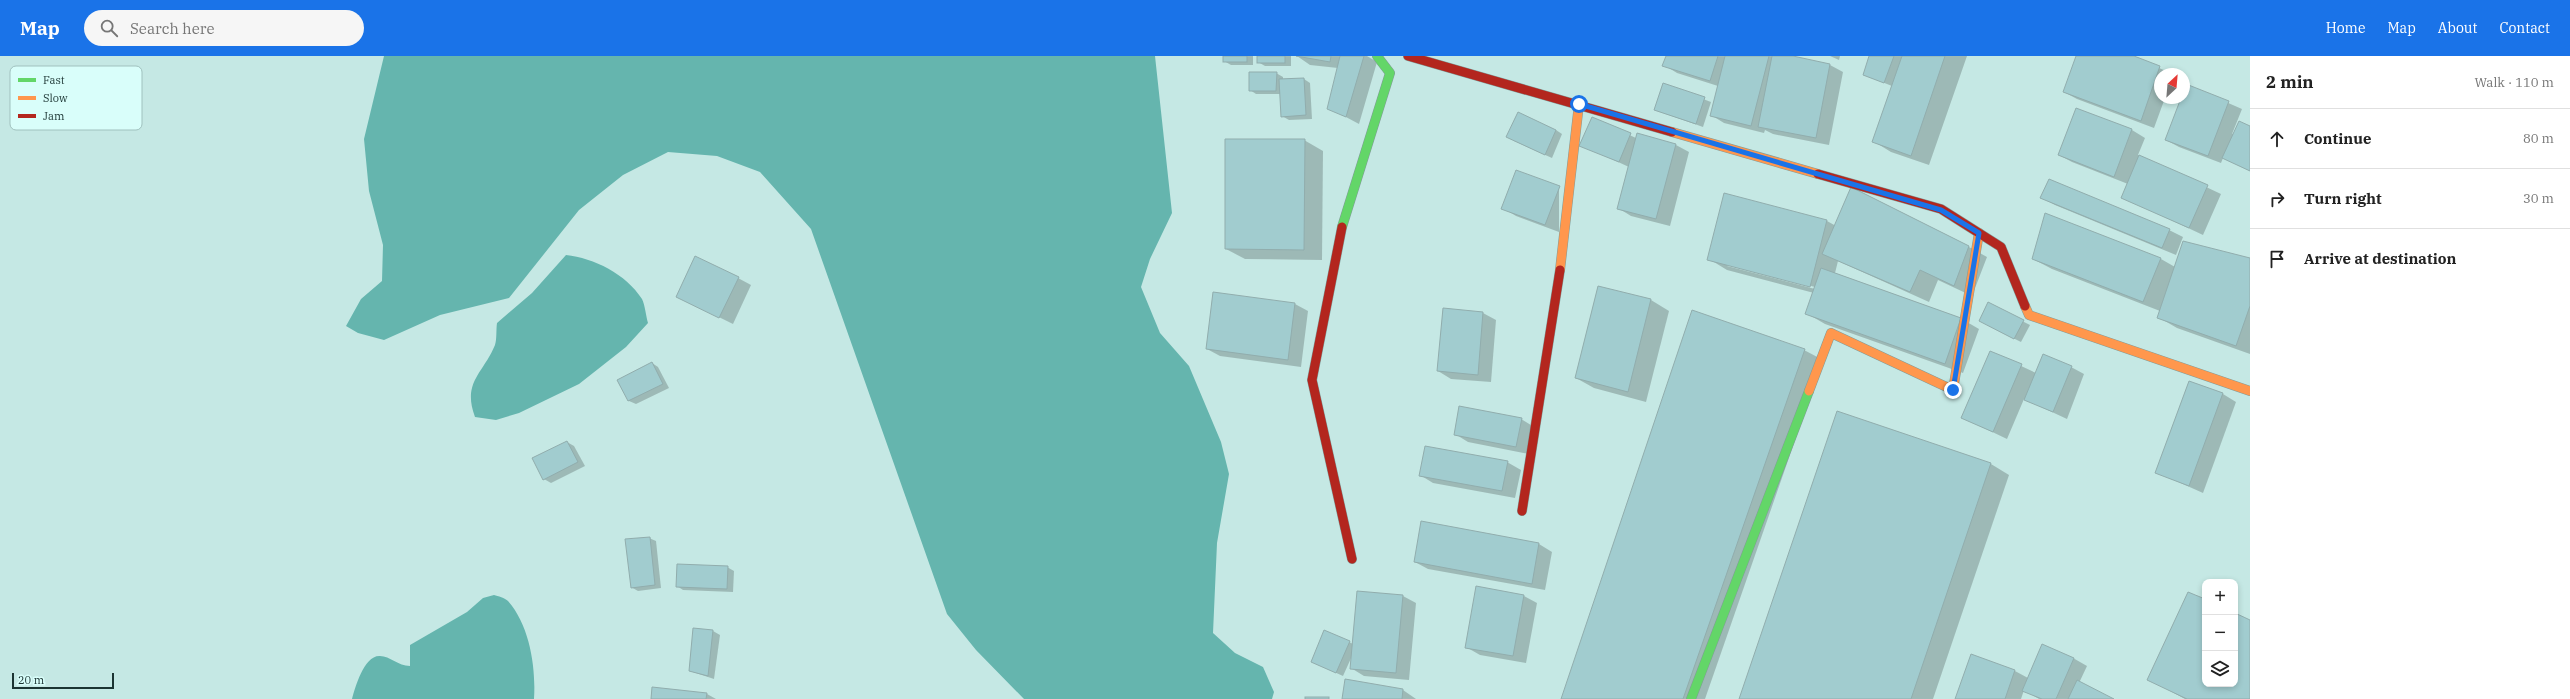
<!DOCTYPE html>
<html lang="en">
<head>
<meta charset="utf-8">
<style>
	:root { --surface:#fff; --page:#f6f6f6; --text:#222; --muted:#767676; --line:#e0e0e0; --accent:#1a73e8 }
	body { margin:0; font-family:"IBM Plex Serif",serif; background:var(--page); color:var(--text) }
	.controls { position:absolute; right:12px; bottom:12px; display:grid; overflow:hidden; border-radius:8px; box-shadow:0 2px 6px #0003 }
	.controls button { width:36px; height:36px; display:grid; place-items:center; padding:0; border:0; border-bottom:1px solid var(--line); background:var(--surface); color:var(--text); font:20px sans-serif }
	.compass { position:absolute; left:2154px; top:12px; width:36px; height:36px; border-radius:50%; background:var(--surface); box-shadow:0 2px 6px #0003; rotate:26deg }
	.scale { position:absolute; left:12px; bottom:10px; width:102px; box-sizing:border-box; padding-left:4px; border:2px solid #1b3432; border-top:0; font-size:11px; line-height:14px; white-space:nowrap; color:#1b3432; -webkit-text-stroke:3px #d9fefa; paint-order:stroke }
	.stop { position:absolute; width:12px; height:12px; margin:-9px; border:3px solid #1a73e8; border-radius:50%; background:#fff }
	.stop.end { background:#1a73e8; border-color:#fff; box-shadow:0 1px 4px #0008 }
	.list { margin:0; padding:0; list-style:none }
	h2 { display:flex; justify-content:space-between; align-items:center; height:52px; margin:0; padding:0 16px; font-size:17px }
	h2 small { font-size:13px; font-weight:400; color:var(--muted) }
	.list li { display:grid; grid-template-columns:26px 1fr auto; gap:12px; align-items:center; box-sizing:border-box; height:60px; padding:0 16px; border-top:1px solid var(--line) }
	.list b { display:block; font-size:15px; white-space:nowrap }
	.list em { font-size:13px; font-style:normal; color:var(--muted) }
	.icon { flex:none; width:22px; height:22px; fill:none; stroke:currentColor; stroke-width:2; stroke-linecap:round; stroke-linejoin:round }
	.map { position:relative; flex:none; width:2250px; height:643px; overflow:hidden }
	header { display:flex; align-items:center; gap:24px; box-sizing:border-box; height:56px; padding:0 20px; background:var(--accent); color:#fff }
	header strong { font-size:19px }
	nav { display:flex; gap:22px; margin-inline-start:auto; font-size:14px }
	.search { width:280px; height:36px; background:var(--page); display:flex; align-items:center; gap:10px; box-sizing:border-box; padding:0 14px; border-radius:22px; color:var(--muted); font-size:15px }
	main { display:flex }
	aside { flex:1; background:var(--surface) }
	.map>svg:first-child { display:block }
	.water { fill:#65b5ae }
	.shadow { fill:#0003; fill-rule:evenodd }
	.building { fill:#a1cccf; stroke:#91adad }
	.lines { fill:none; stroke-linecap:round; stroke-linejoin:round }
	.fast-casing { stroke:#819c99; stroke-width:10 }
	.slow-casing { stroke:#819c99; stroke-width:10 }
	.jam-casing { stroke:#819c99; stroke-width:10 }
	.fast { stroke:#63d668; stroke-width:9 }
	.slow { stroke:#ff974d; stroke-width:9 }
	.jam { stroke:#b3261e; stroke-width:9 }
	.route { stroke:#1a73e8; stroke-width:5 }
	.key { fill:#d9fefa; stroke:#a0c1be; stroke-width:1 }
	.key-label { font-size:11px; fill:#1b3432 }
</style>
</head>
<body>
<header>
<strong>Map</strong>
<div class="search"><svg class="icon" aria-label="search" viewBox="0 0 24 24"><circle cx="10" cy="10" r="6"/><path d="M15 15l6 6"/></svg>Search here</div>
<nav><a>Home</a><a>Map</a><a>About</a><a>Contact</a></nav>
</header>
<main>
<div class="map">
<svg width="2250" height="643" viewBox="0 0 2250 643">
	<rect width="100%" height="100%" fill="#c5e8e4"/>
	<g class="water">
		<polygon points="384,0 1155,0 1172,157 1150,203 1141,231 1160,277 1189,310 1221,386 1229,418 1217,487 1213,577 1235,597 1263,611 1274,636 1272,643 1024,643 976,594 947,558 811,173 760,116 717,100 668,96 623,119 579,154 509,242 440,259 384,284 358,277 346,270 361,243 382,225 383,189 369,135 364,83"/>
		<path d="M566 199C594 202 626 218 642 243 645 249 646 260 648 267L626 291 579 328 519 357 496 364 475 361C462 326 483 318 495 289 497 283 496 273 497 267L532 237Z"/>
		<path d="M494 539C498 540 505 542 508 545 530 570 536 612 534 643H352C355 632 364 599 380 600 390 600 398 610 410 610V589L467 556 483 542Z"/>
	</g>
	<g class="shadow">
		<polygon points="1224,0 1253,0 1253,9 1231,9 1224,5"/>
		<polygon points="1258,0 1291,0 1291,10 1265,10 1258,6"/>
		<polygon points="1297,0 1367,0 1377,6 1359,68 1329,52 1338,12 1310,9"/>
		<polygon points="1667,0 1788,0 1830,9 1843,16 1829,89 1773,78 1765,74 1764,77 1724,67 1711,59 1718,30 1677,17 1664,9"/>
		<polygon points="1830,0 1840,0 1839,4"/>
		<polygon points="1870,0 1967,0 1929,109 1891,96 1873,85 1892,30 1864,19"/>
		<polygon points="2077,0 2131,0 2173,18 2160,18 2160,42 2165,42 2154,72 2077,43 2064,36"/>
		<polygon points="1276,17 1283,21 1283,24 1304,23 1310,27 1312,63 1289,64 1282,60 1281,38 1256,38 1250,34"/>
		<polygon points="1663,28 1711,46 1703,71 1655,54"/>
		<polygon points="2187,29 2242,53 2232,78 2250,71 2250,115 2223,102 2221,107 2179,91 2166,84 2182,42 2184,42"/>
		<polygon points="2077,53 2132,74 2145,82 2138,99 2221,138 2203,179 2122,141 2128,128 2072,106 2059,99"/>
		<polygon points="1592,62 1636,82 1637,78 1676,89 1689,96 1670,170 1631,160 1618,152 1629,111 1581,89"/>
		<polygon points="1556,74 1562,78 1552,102 1514,85"/>
		<polygon points="1304,84 1323,95 1322,204 1245,203 1226,193"/>
		<polygon points="1559,131 1559,176 1516,160 1503,152"/>
		<path d="M1725 139 1827 165 1836 170 1969 191 1987 201 1972 240 1938 224 1929 246 1838 205 1835 217 1960 262 1979 273 1963 317 1825 268 1806 257 1814 237 1727 214 1709 203ZM1727 208 1815 231V233L1727 210Z"/>
		<polygon points="2042,142 2169,174 2183,181 2176,199 2055,149"/>
		<polygon points="2046,158 2161,203 2175,211 2250,203 2250,298 2177,272 2158,261 2160,255 2052,213 2033,203"/>
		<polygon points="738,222 751,229 733,268 678,241"/>
		<polygon points="1598,231 1651,244 1669,255 1646,346 1594,332 1576,322"/>
		<polygon points="1295,248 1308,255 1301,311 1220,300 1207,293"/>
		<polygon points="1988,248 2030,269 2021,286 1987,269"/>
		<polygon points="1443,253 1483,257 1496,264 1491,326 1451,323 1438,315"/>
		<polygon points="1804,294 1823,304 1705,643 1562,643"/>
		<polygon points="1991,296 2036,317 2071,311 2084,318 2067,363 2024,343 2007,383 1963,362"/>
		<polygon points="652,307 658,311 669,332 636,348 629,345 618,324"/>
		<polygon points="2189,326 2223,338 2236,346 2203,437 2156,416"/>
		<polygon points="1838,356 1991,408 2009,419 1933,643 1740,643"/>
		<polygon points="1521,363 1534,371 1529,398 1468,386 1455,378"/>
		<polygon points="567,386 574,390 585,410 551,427 544,423"/>
		<polygon points="1507,406 1521,414 1515,442 1433,427 1420,419"/>
		<polygon points="1422,466 1539,488 1552,496 1545,534 1428,513 1415,506"/>
		<polygon points="649,482 656,485 661,532 638,535 631,531"/>
		<polygon points="727,511 734,515 733,536 683,534 677,530"/>
		<polygon points="1403,540 1416,547 1409,624 1364,620 1351,612 1352,600 1343,620 1312,606 1349,586 1353,588"/>
		<polygon points="1524,540 1537,547 1526,607 1480,599 1466,591"/>
		<polygon points="2205,545 2205,628 2235,628 2235,559 2250,566 2250,643 2185,643 2148,623"/>
		<polygon points="713,575 720,579 714,623 690,615"/>
		<polygon points="1972,599 2015,615 2028,622 2073,602 2087,610 2079,627 2112,643 2039,643 2024,634 2021,643 1956,643"/>
		<polygon points="1346,624 1403,634 1416,643 1343,643"/>
		<polygon points="707,638 716,643 652,643"/>
	</g>
	<g class="building">
		<rect x="1223" y="0" width="24" height="6"/>
		<rect x="1257" y="0" width="28" height="7"/>
		<polygon points="1296,0 1331,0 1330,6"/>
		<polygon points="1340,0 1364,0 1346,61 1327,53"/>
		<polygon points="1666,0 1718,0 1710,25 1662,10"/>
		<polygon points="1725,0 1769,0 1751,70 1710,60"/>
		<polygon points="1772,0 1793,0 1830,8 1816,82 1758,71"/>
		<polygon points="1869,0 1894,0 1884,27 1863,19"/>
		<polygon points="1902,0 1945,0 1911,100 1872,86"/>
		<polygon points="2076,0 2134,0 2160,10 2141,65 2063,36"/>
		<polygon points="1249,16 1277,16 1276,35 1249,35"/>
		<polygon points="1304,22 1306,59 1281,61 1279,23"/>
		<polygon points="1663,27 1705,41 1696,68 1654,54"/>
		<polygon points="2186,28 2229,45 2208,100 2165,84 2181,42 2184,42"/>
		<polygon points="2076,52 2132,73 2114,121 2058,99"/>
		<polygon points="1518,56 1556,74 1545,99 1506,81"/>
		<polygon points="1592,61 1631,77 1619,106 1579,90"/>
		<polygon points="2239,65 2250,70 2250,115 2222,102"/>
		<polygon points="1637,77 1676,88 1656,163 1617,153"/>
		<polygon points="1225,83 1305,83 1304,194 1225,193"/>
		<polygon points="2139,99 2208,129 2189,172 2121,142"/>
		<polygon points="1516,114 1560,130 1545,169 1501,153"/>
		<polygon points="2049,123 2170,173 2162,192 2040,142"/>
		<polygon points="1851,131 1969,190 1954,230 1920,214 1910,236 1822,198"/>
		<polygon points="1724,137 1827,164 1810,231 1707,204"/>
		<polygon points="2045,157 2161,202 2143,246 2032,203"/>
		<polygon points="2183,185 2250,202 2250,250 2236,290 2157,262"/>
		<polygon points="695,200 739,221 719,262 676,241"/>
		<polygon points="1821,212 1961,262 1945,308 1805,258"/>
		<polygon points="1598,230 1651,243 1628,336 1575,322"/>
		<polygon points="1213,236 1295,247 1288,304 1206,293"/>
		<polygon points="1988,246 2024,264 2014,283 1979,265"/>
		<polygon points="1443,252 1483,256 1478,319 1437,315"/>
		<polygon points="1692,254 1805,293 1683,643 1561,643"/>
		<polygon points="1990,295 2022,308 1993,376 1961,362"/>
		<polygon points="2043,298 2072,310 2053,356 2024,344"/>
		<polygon points="652,306 663,328 628,345 617,324"/>
		<polygon points="2189,325 2223,337 2189,430 2155,417"/>
		<polygon points="1459,350 1522,362 1516,391 1454,379"/>
		<polygon points="1837,355 1991,407 1911,643 1739,643"/>
		<polygon points="567,385 578,406 543,424 532,402"/>
		<polygon points="1425,390 1508,405 1502,435 1419,420"/>
		<polygon points="1421,465 1539,487 1532,528 1414,506"/>
		<polygon points="650,481 655,529 631,532 625,483"/>
		<polygon points="677,508 728,510 727,533 676,531"/>
		<polygon points="1476,530 1524,539 1513,600 1465,592"/>
		<polygon points="1357,535 1403,539 1396,617 1350,613"/>
		<polygon points="2188,536 2205,543 2205,628 2235,628 2235,557 2250,564 2250,643 2187,643 2147,624"/>
		<polygon points="693,572 713,574 708,620 689,615"/>
		<polygon points="1324,574 1350,585 1336,617 1311,606"/>
		<polygon points="2042,588 2074,602 2056,643 2042,643 2022,635"/>
		<polygon points="1971,598 2015,614 2005,643 1955,643"/>
		<polygon points="1345,623 1403,633 1402,643 1342,643"/>
		<polygon points="2077,624 2114,643 2068,643"/>
		<polygon points="652,631 707,637 706,643 651,643"/>
		<rect x="1305" y="641" width="24" height="2"/>
	</g>
	<g class="lines">
		<g class="fast-casing">
			<g id="fast">
				<polyline points="1342,171 1390,17 1377,0"/>
				<polyline points="1691,643 1809,335"/>
			</g>
		</g>
		<g class="slow-casing">
			<g id="slow">
				<polyline points="1672,76 1818,118"/>
				<polyline points="1560,214 1579,48"/>
				<polyline points="2025,250 2029,259 2250,335"/>
				<polyline points="1809,335 1831,277 1953,334 1979,177"/>
			</g>
		</g>
		<g class="jam-casing">
			<g id="jam">
				<polyline points="1408,0 1672,76"/>
				<polyline points="1818,118 1941,153 2001,191 2025,250"/>
				<polyline points="1342,171 1312,324 1352,503"/>
				<polyline points="1522,455 1560,214"/>
			</g>
		</g>
		<use href="#fast" class="fast"/>
		<use href="#slow" class="slow"/>
		<use href="#jam" class="jam"/>
	</g>
	<g class="lines">
		<polyline class="route" points="1579,48 1941,154 1979,177 1953,334"/>
	</g>
	<rect x="10" y="10" width="132" height="64" rx="6" class="key"/>
	<rect x="18" y="22" width="18" height="4" fill="#63d668"/>
	<rect x="18" y="40" width="18" height="4" fill="#ff974d"/>
	<rect x="18" y="58" width="18" height="4" fill="#b3261e"/>
	<g class="key-label">
		<text x="43" y="28">Fast</text>
		<text x="43" y="46">Slow</text>
		<text x="43" y="64">Jam</text>
	</g>
</svg>
<div class="controls">
<button>+</button>
<button>−</button>
<button><svg class="icon" aria-label="layers" viewBox="0 0 24 24"><path d="M12 4l9 5-9 5-9-5zM3 14l9 5 9-5"/></svg></button>
</div>
<svg class="compass" viewBox="-18 -18 36 36"><path d="M0-13l5 13h-10z" fill="#e53935"/><path d="M0 13l5-13h-10z" fill="#767676"/></svg>
<div class="scale">20 m</div>
<div class="stop" style="left:1579px;top:48px"></div>
<div class="stop end" style="left:1953px;top:334px"></div>
</div>
<aside>
<h2>2 min<small>Walk · 110 m</small></h2>
<ul class="list">
<li><svg class="icon" aria-label="ahead" viewBox="0 0 24 24"><path d="M12 20V5M6 11l6-6 6 6"/></svg><div><b>Continue</b></div><em>80 m</em></li>
<li><svg class="icon" aria-label="right" viewBox="0 0 24 24"><path d="M7 20v-9h11M14 6l5 5-5 5"/></svg><div><b>Turn right</b></div><em>30 m</em></li>
<li><svg class="icon" aria-label="arrive" viewBox="0 0 24 24"><path d="M6 21V4h12l-3 4 3 4H6"/></svg><div><b>Arrive at destination</b></div></li>
</ul>
</aside>
</main>
</body>
</html>
